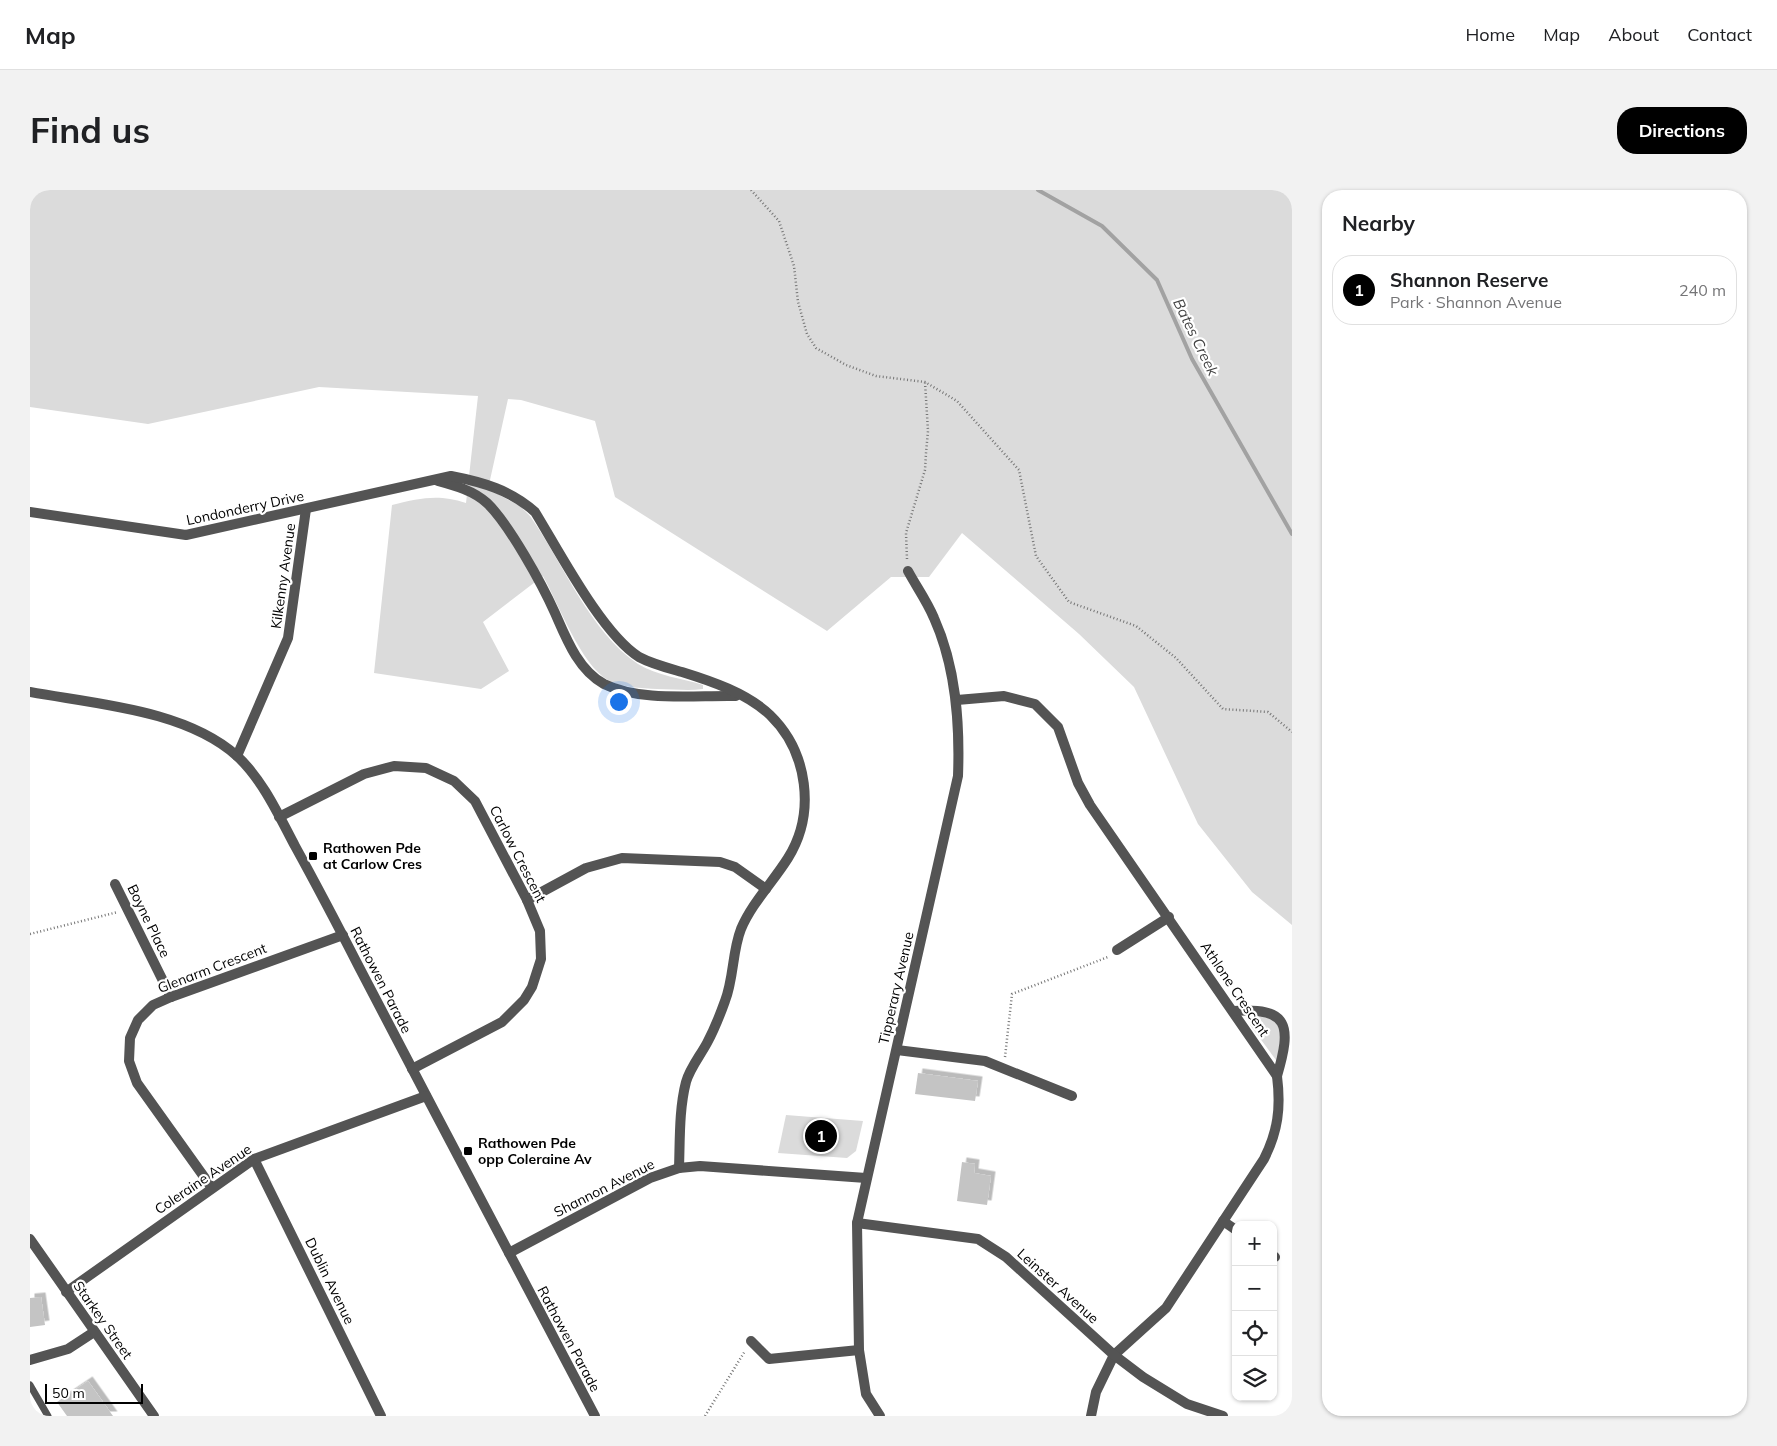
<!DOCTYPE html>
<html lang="en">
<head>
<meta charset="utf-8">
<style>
	:root { --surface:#fff; --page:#f2f2f2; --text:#202124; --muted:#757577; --line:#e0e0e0; --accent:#000 }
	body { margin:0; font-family:Mulish,sans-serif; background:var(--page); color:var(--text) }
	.controls { position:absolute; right:15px; bottom:15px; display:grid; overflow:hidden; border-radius:10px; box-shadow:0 1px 4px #0004 }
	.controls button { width:45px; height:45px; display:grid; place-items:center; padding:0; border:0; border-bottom:1px solid var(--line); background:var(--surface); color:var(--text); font:25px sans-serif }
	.scale { position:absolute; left:15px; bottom:12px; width:98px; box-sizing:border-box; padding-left:5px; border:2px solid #000; border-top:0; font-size:14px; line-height:18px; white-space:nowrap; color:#000; -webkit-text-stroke:4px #fff; paint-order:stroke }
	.you { position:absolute; left:588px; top:511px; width:18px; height:18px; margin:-12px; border:4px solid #fff; border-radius:50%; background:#1a73e8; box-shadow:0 0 0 8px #1a73e833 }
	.badge { display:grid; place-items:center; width:32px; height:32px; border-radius:50%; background:var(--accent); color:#fff; font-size:16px; font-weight:700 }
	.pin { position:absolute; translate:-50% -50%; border:2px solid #fff; box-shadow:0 1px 5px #0006 }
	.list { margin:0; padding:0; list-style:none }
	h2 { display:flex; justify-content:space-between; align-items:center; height:65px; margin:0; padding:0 20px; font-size:21px }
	h2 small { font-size:16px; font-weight:400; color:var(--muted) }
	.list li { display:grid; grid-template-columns:32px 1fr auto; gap:15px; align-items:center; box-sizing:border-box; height:70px; margin:0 10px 10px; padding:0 10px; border:1px solid var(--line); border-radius:20px }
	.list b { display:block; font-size:19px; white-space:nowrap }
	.list p { margin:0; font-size:16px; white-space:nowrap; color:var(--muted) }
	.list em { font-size:16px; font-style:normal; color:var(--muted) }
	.icon { flex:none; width:28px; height:28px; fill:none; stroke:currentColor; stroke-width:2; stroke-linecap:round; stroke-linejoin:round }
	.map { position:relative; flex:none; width:1262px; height:1226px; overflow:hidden; border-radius:20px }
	header { display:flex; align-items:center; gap:30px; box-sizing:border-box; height:70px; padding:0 25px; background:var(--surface); border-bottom:1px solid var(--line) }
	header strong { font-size:24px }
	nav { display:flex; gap:28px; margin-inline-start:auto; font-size:18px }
	.intro { display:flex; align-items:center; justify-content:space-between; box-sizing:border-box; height:120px; padding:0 30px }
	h1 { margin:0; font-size:35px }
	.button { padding:12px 22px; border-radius:20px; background:var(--accent); color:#fff; font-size:18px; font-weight:700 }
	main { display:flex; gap:30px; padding:0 30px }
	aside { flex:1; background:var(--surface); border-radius:20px; box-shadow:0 1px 4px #0004 }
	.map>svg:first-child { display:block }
	.green { fill:#dbdbdb }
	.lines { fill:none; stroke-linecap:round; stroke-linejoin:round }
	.stream { stroke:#a2a2a2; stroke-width:4 }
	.building { fill:#c4c4c4; filter:url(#shadow) }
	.path { stroke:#767676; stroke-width:2.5; stroke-dasharray:1 2.5; stroke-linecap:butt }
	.service { stroke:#545454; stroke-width:7 }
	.minor { stroke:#545454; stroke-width:10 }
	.tertiary { stroke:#545454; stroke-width:10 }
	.poi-dot { fill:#000; stroke:#fff; stroke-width:2 }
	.labels { text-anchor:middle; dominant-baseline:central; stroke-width:4.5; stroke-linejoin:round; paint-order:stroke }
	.street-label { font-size:14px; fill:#000; stroke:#fff }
	.poi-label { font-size:14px; font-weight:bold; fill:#000; stroke:#fff; text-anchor:start }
	.water-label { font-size:15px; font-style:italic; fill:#434343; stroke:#fff }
</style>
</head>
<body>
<header>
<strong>Map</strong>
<nav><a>Home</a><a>Map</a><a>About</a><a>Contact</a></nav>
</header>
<div class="intro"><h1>Find us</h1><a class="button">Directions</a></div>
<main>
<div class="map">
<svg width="1262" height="1226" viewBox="0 0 1262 1226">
	<defs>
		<filter id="shadow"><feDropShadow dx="4.5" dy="-4.5" stdDeviation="0" flood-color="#0004"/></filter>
	</defs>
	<rect width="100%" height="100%" fill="#fff"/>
	<g class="green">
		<path d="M0 0H1262V735L1222 702 1168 634 1104 497 1049 444 932 343 899 387H861L797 441 585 307 565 231 491 210 478 209 458 299 490 316 500 326C533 373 560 442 608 474 627 486 652 488 673 495V499C658 501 643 499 627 499 611 498 593 498 578 490 551 475 528 413 513 386L453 432 479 481 451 499 344 483 362 315C391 308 408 304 436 313L448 206 289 197 118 234 0 217Z"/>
		<polygon points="1226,825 1237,826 1251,835 1249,874 1220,835 1221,827"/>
		<polygon points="756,925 833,931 826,961 817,968 748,963"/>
	</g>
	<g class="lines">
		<polyline class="stream" points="1008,0 1072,36 1127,90 1162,169 1262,344"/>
	</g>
	<g class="building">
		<polygon points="888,883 948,891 945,911 885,904"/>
		<polygon points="932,972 945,974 944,983 961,986 957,1015 927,1011"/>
		<polygon points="11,1107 15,1135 0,1137 0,1108"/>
		<polygon points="58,1191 83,1226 37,1226 27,1212"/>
	</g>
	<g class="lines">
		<g class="path">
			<polyline points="721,0 749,31 764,76 768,112 777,144 786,158 816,175 846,186 895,192 927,211 989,280 1006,366 1039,412 1106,436 1146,468 1193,519 1238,522 1262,542"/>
			<polyline points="877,369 876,343 895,280 896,263 898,241 895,192"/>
			<polyline points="0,744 88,722"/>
			<polyline points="975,867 982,804 1078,767"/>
			<polyline points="675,1226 715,1161"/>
		</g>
		<polyline class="service" points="0,1195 18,1226"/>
		<g class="minor">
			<path d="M405 290C423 295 443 300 457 313 479 334 512 394 525 423 536 448 548 480 574 494 610 512 666 505 706 506"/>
			<path d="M0 322 156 345 421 286C452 292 481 300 505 322 529 361 572 444 609 467 622 474 638 478 652 482 681 491 717 503 740 525 778 562 786 623 758 668 743 692 722 713 711 739 702 762 704 788 695 811 690 825 684 840 677 853 670 866 660 878 656 892 649 919 650 950 649 978"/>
			<path d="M0 502C66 514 156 520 207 566 233 590 249 626 265 656 287 696 308 736 329 777 407 927 486 1076 565 1226"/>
			<path d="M927 510 974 506 1005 514 1028 537 1048 593 1060 615 1247 886C1251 918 1248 941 1234 969L1136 1118 1084 1165 1066 1202 1061 1226"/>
			<polyline points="207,566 258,448 276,319"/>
			<polyline points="249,627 334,584 364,576 396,578 424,591 445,611 497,710 510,741 511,769 502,797 494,810 472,832 382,879"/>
			<polyline points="85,694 141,807"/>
			<polyline points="497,710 556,678 592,668 690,672 705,677 736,699"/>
			<polyline points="1087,760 1139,727"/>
			<path d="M1203 821C1259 817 1262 835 1247 886"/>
			<polyline points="867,860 955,871 1042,906"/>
			<polyline points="224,969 351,1226"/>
			<polyline points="182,998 107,893 99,871 100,848 108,830 123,815 141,807 313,745"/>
			<polyline points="1193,1031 1206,1040"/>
			<polyline points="827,1033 948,1049 976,1067 1084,1165 1113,1187 1157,1214 1193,1226"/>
			<polyline points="479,1063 620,988 649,978 670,976 836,988"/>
			<polyline points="1243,1066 1245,1067"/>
			<polyline points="36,1102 224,969 396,906"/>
			<polyline points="721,1151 739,1169 829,1160"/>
			<polyline points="0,1170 38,1159 64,1142"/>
			<path d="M850 1226 836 1204 829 1160 827 1033 928 586C930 532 926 477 904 428 897 411 886 396 878 381"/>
		</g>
		<polyline class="tertiary" points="0,1049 124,1226"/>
	</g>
	<g class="poi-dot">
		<rect x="278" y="661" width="10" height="10" rx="2.5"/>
		<rect x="433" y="956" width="10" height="10" rx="2.5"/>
	</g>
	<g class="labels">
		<g class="street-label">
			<text transform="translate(215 318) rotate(-12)">Londonderry Drive</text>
			<text transform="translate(253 386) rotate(-82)">Kilkenny Avenue</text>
			<text transform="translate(488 664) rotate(63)">Carlow Crescent</text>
			<text transform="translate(119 731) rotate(64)">Boyne Place</text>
			<text transform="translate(182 778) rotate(-21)">Glenarm Crescent</text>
			<text transform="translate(351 790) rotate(63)">Rathowen Parade</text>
			<text transform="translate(866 798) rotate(-77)">Tipperary Avenue</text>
			<text transform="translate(1205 799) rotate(56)">Athlone Crescent</text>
			<text transform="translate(173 989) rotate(-34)">Coleraine Avenue</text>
			<text transform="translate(574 998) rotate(-27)">Shannon Avenue</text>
			<text transform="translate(300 1091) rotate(64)">Dublin Avenue</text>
			<text transform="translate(1028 1096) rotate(42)">Leinster Avenue</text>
			<text transform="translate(73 1130) rotate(55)">Starkey Street</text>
			<text transform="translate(539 1149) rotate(62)">Rathowen Parade</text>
		</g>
		<g class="poi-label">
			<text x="293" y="658">Rathowen Pde<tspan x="293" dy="16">at Carlow Cres</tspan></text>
			<text x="448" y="953">Rathowen Pde<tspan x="448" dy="16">opp Coleraine Av</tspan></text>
		</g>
		<g class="water-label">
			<text transform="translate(1166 147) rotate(64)">Bates Creek</text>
		</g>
	</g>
</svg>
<div class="controls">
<button>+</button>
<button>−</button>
<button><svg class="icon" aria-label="locate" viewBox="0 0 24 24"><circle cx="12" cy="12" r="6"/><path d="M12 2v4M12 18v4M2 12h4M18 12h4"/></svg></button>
<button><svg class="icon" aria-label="layers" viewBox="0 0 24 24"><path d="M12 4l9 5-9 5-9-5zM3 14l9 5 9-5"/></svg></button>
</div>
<div class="scale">50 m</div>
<div class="you"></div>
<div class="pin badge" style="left:791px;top:946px">1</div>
</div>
<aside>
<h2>Nearby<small></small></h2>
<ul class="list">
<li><span class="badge">1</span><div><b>Shannon Reserve</b><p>Park · Shannon Avenue</p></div><em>240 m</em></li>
</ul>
</aside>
</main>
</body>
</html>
